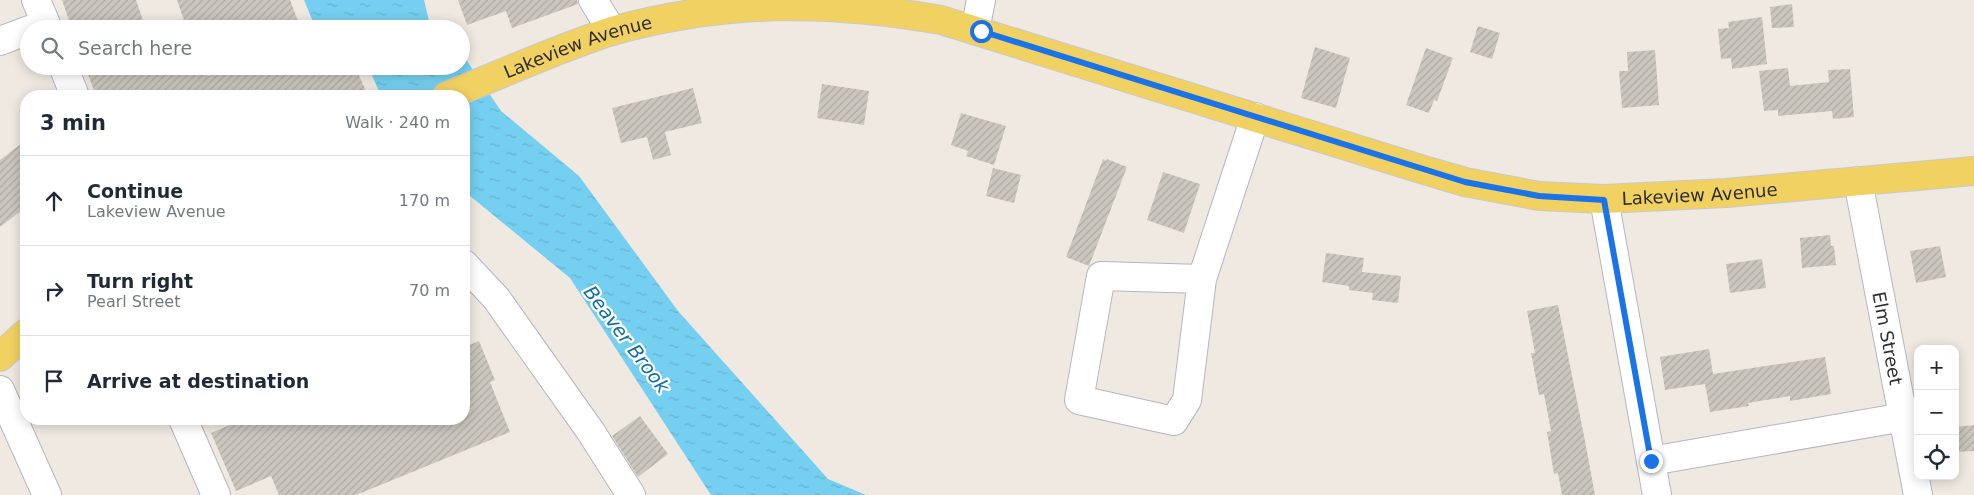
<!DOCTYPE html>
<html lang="en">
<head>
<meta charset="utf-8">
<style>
	:root { --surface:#fff; --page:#f6f6f7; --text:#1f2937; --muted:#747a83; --line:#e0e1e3 }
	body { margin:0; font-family:"DejaVu Sans",sans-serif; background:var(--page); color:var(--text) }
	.controls { position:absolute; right:15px; bottom:15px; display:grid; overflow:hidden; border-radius:10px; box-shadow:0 2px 12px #0003 }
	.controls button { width:45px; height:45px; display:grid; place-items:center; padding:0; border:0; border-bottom:1px solid var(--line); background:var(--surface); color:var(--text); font:25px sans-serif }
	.stop { position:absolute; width:15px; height:15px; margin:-11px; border:4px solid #1a73e8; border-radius:50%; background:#fff }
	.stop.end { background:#1a73e8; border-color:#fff; box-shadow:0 1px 5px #0008 }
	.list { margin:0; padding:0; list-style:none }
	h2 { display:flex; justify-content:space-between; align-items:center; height:65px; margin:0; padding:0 20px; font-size:21px }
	h2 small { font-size:16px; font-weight:400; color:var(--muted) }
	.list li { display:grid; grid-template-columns:32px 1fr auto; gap:15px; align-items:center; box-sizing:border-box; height:90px; padding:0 20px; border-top:1px solid var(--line) }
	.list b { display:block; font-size:19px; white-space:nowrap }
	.list p { margin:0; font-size:16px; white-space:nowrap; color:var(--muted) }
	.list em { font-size:16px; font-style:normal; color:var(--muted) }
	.icon { flex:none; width:28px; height:28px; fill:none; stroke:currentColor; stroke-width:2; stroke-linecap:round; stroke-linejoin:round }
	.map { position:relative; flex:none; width:1974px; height:495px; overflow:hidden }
	.search { position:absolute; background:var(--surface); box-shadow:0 2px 12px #0003; left:20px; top:20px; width:450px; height:55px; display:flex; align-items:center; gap:12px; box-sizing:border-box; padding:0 18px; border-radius:28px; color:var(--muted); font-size:19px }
	.panel { position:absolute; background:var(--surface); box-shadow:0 2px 12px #0003; left:20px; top:90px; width:450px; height:335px; border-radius:20px }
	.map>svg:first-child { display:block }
	.water { fill:url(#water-ripples) }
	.building { fill:url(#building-hatch) }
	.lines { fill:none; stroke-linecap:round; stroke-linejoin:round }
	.minor-casing { stroke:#b4b7c1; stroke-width:30 }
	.major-casing { stroke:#c9c9c9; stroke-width:30 }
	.minor { stroke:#fff; stroke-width:28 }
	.major { stroke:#f2d163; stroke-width:28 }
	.route { stroke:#1a73e8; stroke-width:6 }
	.labels { text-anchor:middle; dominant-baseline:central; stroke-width:4.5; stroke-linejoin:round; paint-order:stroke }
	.street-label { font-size:18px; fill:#2e2e2e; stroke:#fff }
	.water-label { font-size:19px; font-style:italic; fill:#0d6fa3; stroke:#fff }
</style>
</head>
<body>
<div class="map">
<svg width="1974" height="495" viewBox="0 0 1974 495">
	<defs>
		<pattern id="water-ripples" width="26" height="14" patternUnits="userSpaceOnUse" patternTransform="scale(1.25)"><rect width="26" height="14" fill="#75cff0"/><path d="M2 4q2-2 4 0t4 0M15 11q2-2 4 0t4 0" fill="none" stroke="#66b2ce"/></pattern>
		<pattern id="building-hatch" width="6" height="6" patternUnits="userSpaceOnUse" patternTransform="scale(1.25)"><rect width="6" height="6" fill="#cbc7bf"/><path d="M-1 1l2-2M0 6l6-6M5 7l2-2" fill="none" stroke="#afaba4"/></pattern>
	</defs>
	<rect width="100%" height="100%" fill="#efe9e1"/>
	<g class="water">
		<polygon points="304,0 424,0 431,29 316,29"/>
		<polygon points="461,52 501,111 579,176 678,311 828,479 866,495 711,495 570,278 464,191 464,96 381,96 368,66 461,66"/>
	</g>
	<g class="building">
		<polygon points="62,0 136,0 146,29 72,29"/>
		<polygon points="177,0 290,0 301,29 187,29"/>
		<polygon points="458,0 577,0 578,4 512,28 506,11 467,25"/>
		<polygon points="1792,4 1794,27 1772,28 1770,7"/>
		<polygon points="1762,17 1767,64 1732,69 1731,58 1721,59 1718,29 1729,28 1728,22"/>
		<polygon points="1478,26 1500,33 1492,59 1470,52"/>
		<polygon points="1315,47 1350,58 1336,108 1301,98"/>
		<polygon points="1426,48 1453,58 1437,101 1434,100 1429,113 1406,105"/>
		<polygon points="1655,50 1659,105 1622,108 1619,71 1628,71 1627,52"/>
		<polygon points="85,66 204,66 208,76 234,66 355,66 368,96 96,96"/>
		<polygon points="1788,68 1790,86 1829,82 1828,70 1850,69 1854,117 1833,119 1832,111 1778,116 1778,110 1764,111 1759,71"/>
		<polygon points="822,84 869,91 864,125 817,118"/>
		<polygon points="693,88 702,123 665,132 671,155 653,160 647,137 621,143 612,108"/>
		<polygon points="961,113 1006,126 994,165 966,156 968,151 951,145"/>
		<polygon points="26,140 26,207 0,227 0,160"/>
		<polygon points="1103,159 1106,161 1107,159 1127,167 1089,266 1066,257"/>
		<polygon points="993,168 1021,175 1014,203 986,196"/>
		<polygon points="1163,172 1200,184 1184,233 1147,220"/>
		<polygon points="1830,235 1831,246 1834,246 1836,265 1802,268 1800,238"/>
		<polygon points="1940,246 1946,277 1916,283 1910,251"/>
		<polygon points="1326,253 1364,258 1362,272 1401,276 1398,303 1372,300 1373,293 1349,290 1349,286 1322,282"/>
		<polygon points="1762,259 1766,288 1730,293 1726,264"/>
		<polygon points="1558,305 1585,441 1595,495 1562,495 1558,473 1554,474 1547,432 1551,431 1544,394 1539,395 1531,353 1535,353 1527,311"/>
		<polygon points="479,341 495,380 490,382 510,432 356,495 279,495 271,476 236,491 211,433 244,419 464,419 464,347"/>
		<polygon points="1709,349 1713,374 1825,357 1831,394 1790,401 1790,396 1748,403 1749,406 1710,412 1705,384 1665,390 1660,357"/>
		<polygon points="640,416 668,454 638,477 612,436"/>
		<polygon points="1974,425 1974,451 1955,452 1955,427"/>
	</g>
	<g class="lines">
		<g class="minor-casing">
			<g id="minor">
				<polyline points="36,0 48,29"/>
				<polyline points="593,0 612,31"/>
				<polyline points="975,30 981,0"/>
				<polyline points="0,41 29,30"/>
				<polyline points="63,66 75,96"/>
				<path id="s1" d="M1858 181 1918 495"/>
				<polyline points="1604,199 1657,495"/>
				<polyline points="464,264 496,298 591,432 631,495"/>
				<polyline points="1202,279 1187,400 1174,421 1079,400 1101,276 1202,279 1255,117"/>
				<polyline points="0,390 47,495"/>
				<polyline points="183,419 216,495"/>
				<polyline points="1651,461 1904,417"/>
			</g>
		</g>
		<g class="major-casing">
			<g id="major">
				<path id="s2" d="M447 96C502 74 556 49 612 31 724 0 827 0 941 20L1424 170 1465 182 1539 196 1604 199 1726 193 1974 171"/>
				<polyline points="0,357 26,333"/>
			</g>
		</g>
		<use href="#minor" class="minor"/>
		<use href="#major" class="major"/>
	</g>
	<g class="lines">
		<polyline class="route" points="981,31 1465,182 1539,196 1604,200 1651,461"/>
	</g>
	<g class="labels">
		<g class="street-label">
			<text stroke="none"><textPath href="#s2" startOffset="140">Lakeview Avenue</textPath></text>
			<text stroke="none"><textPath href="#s2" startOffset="1294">Lakeview Avenue</textPath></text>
			<text stroke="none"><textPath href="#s1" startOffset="160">Elm Street</textPath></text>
		</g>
		<g class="water-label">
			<text transform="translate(627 339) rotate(53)">Beaver Brook</text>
		</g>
	</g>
</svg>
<div class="controls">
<button>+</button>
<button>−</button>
<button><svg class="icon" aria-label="locate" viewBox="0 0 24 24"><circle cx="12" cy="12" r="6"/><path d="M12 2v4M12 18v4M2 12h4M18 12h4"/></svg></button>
</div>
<div class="stop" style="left:981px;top:31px"></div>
<div class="stop end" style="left:1651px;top:461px"></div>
<div class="search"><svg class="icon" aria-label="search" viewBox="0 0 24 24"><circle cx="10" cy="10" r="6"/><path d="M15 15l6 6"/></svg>Search here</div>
<section class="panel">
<h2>3 min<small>Walk · 240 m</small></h2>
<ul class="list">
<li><svg class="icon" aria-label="ahead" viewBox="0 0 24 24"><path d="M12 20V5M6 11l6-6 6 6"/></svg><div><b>Continue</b><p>Lakeview Avenue</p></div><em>170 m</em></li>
<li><svg class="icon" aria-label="right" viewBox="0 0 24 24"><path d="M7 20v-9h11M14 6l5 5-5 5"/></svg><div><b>Turn right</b><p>Pearl Street</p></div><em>70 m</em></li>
<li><svg class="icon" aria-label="arrive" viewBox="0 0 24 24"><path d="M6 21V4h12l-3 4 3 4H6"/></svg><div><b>Arrive at destination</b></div></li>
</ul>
</section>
</div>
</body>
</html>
